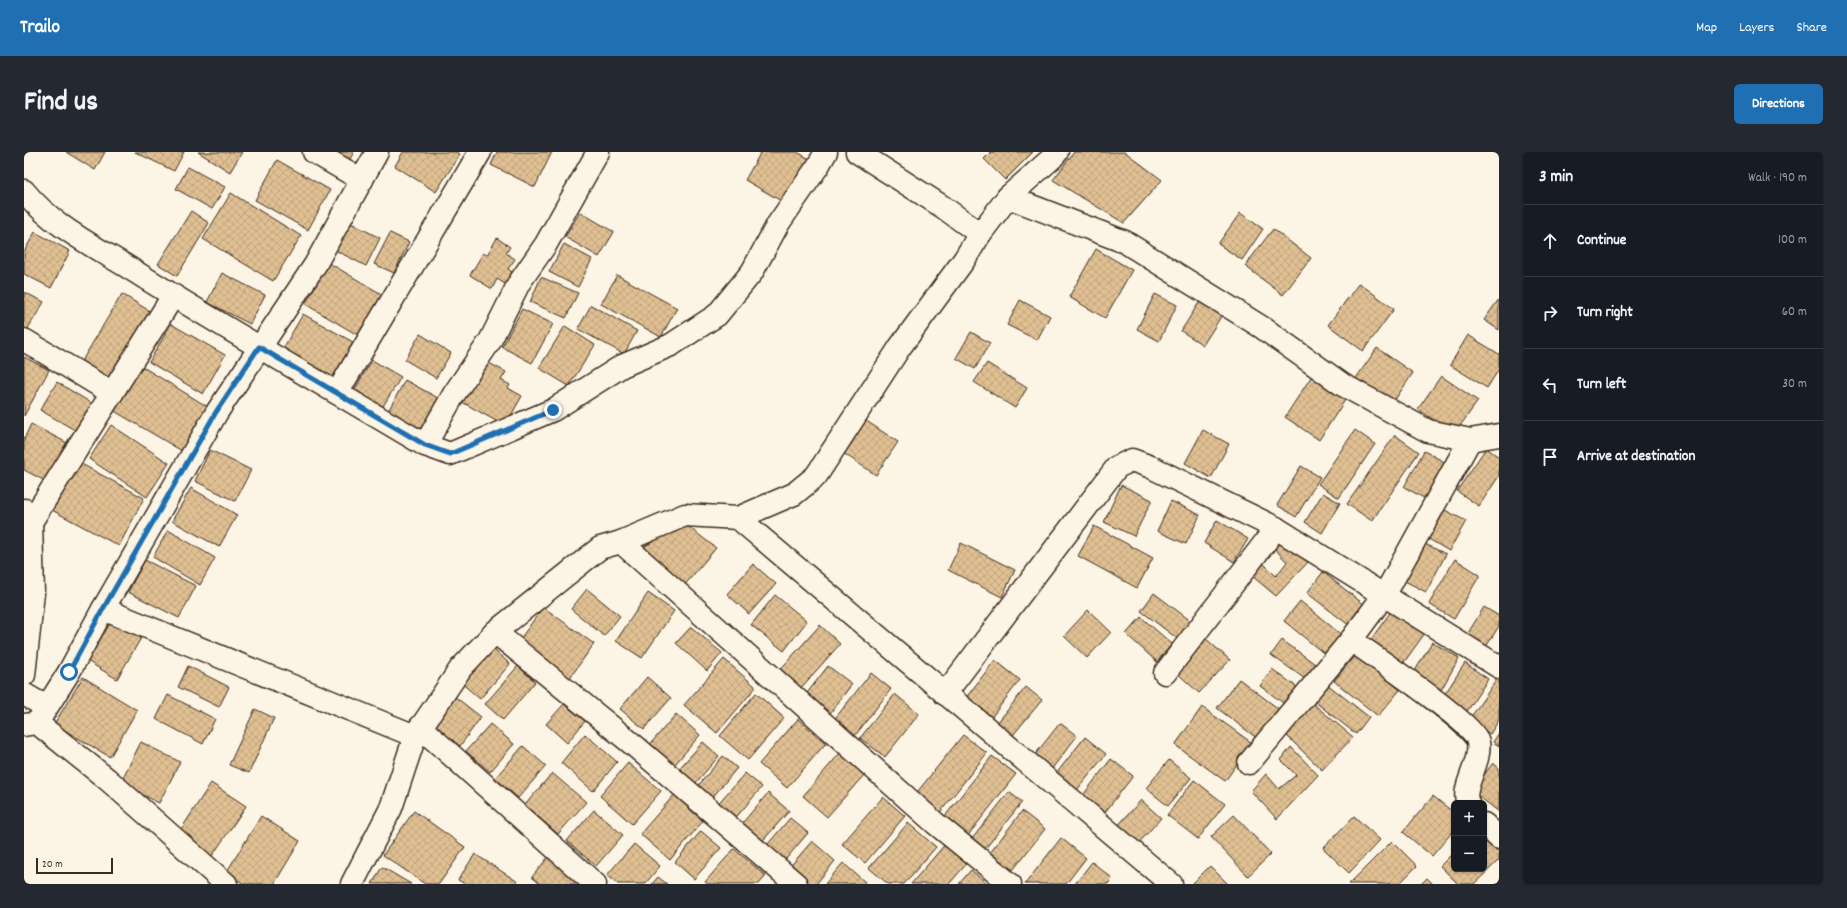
<!DOCTYPE html>
<html lang="en">
<head>
<meta charset="utf-8">
<style>
	:root { --surface:#171b24; --page:#242831; --text:#f1f3f6; --muted:#9ea1a6; --line:#363941; --accent:#1f6fb2 }
	body { margin:0; font-family:Dekko,sans-serif; background:var(--page); color:var(--text) }
	.controls { position:absolute; right:12px; bottom:12px; display:grid; overflow:hidden; border-radius:6px; box-shadow:0 1px 3px #0004 }
	.controls button { width:36px; height:36px; display:grid; place-items:center; padding:0; border:0; border-bottom:1px solid var(--line); background:var(--surface); color:var(--text); font:20px sans-serif }
	.scale { position:absolute; left:12px; bottom:10px; width:77px; box-sizing:border-box; padding-left:4px; border:2px solid #3b2a1e; border-top:0; font-size:11px; line-height:14px; white-space:nowrap; color:#3b2a1e; -webkit-text-stroke:3px #fcf5e5; paint-order:stroke }
	.stop { position:absolute; width:12px; height:12px; margin:-9px; border:3px solid #1f6fb2; border-radius:50%; background:#fff }
	.stop.end { background:#1f6fb2; border-color:#fff; box-shadow:0 1px 4px #0008 }
	.list { margin:0; padding:0; list-style:none }
	h2 { display:flex; justify-content:space-between; align-items:center; height:52px; margin:0; padding:0 16px; font-size:17px }
	h2 small { font-size:13px; font-weight:400; color:var(--muted) }
	.list li { display:grid; grid-template-columns:26px 1fr auto; gap:12px; align-items:center; box-sizing:border-box; height:72px; padding:0 16px; border-top:1px solid var(--line) }
	.list b { display:block; font-size:15px; white-space:nowrap }
	.list em { font-size:13px; font-style:normal; color:var(--muted) }
	.icon { flex:none; width:22px; height:22px; fill:none; stroke:currentColor; stroke-width:2; stroke-linecap:round; stroke-linejoin:round }
	.map { position:relative; flex:none; width:1475px; height:732px; overflow:hidden; border-radius:6px }
	header { display:flex; align-items:center; gap:24px; box-sizing:border-box; height:56px; padding:0 20px; background:var(--accent); color:#fff }
	header strong { font-size:19px }
	nav { display:flex; gap:22px; margin-inline-start:auto; font-size:14px }
	.intro { display:flex; align-items:center; justify-content:space-between; box-sizing:border-box; height:96px; padding:0 24px }
	h1 { margin:0; font-size:28px }
	.button { padding:10px 18px; border-radius:6px; background:var(--accent); color:#fff; font-size:14px; font-weight:700 }
	main { display:flex; gap:24px; padding:0 24px }
	aside { flex:1; background:var(--surface); border-radius:6px; box-shadow:0 1px 3px #0004 }
	.map>svg:first-child { display:block }
	.building { fill:url(#building-cross-hatch); stroke:#3b2a1e }
	.lines { fill:none; stroke-linecap:round; stroke-linejoin:round }
	.street-casing { stroke:#3b2a1e; stroke-width:25 }
	.secondary-casing { stroke:#3b2a1e; stroke-width:25 }
	.street { stroke:#fcf5e5; stroke-width:22 }
	.secondary { stroke:#fcf5e5; stroke-width:22 }
	.route { stroke:#1f6fb2; stroke-width:5 }
</style>
</head>
<body>
<header>
<strong>Trailo</strong>
<nav><a>Map</a><a>Layers</a><a>Share</a></nav>
</header>
<div class="intro"><h1>Find us</h1><a class="button">Directions</a></div>
<main>
<div class="map">
<svg width="1475" height="732" viewBox="0 0 1475 732">
	<defs>
		<pattern id="building-cross-hatch" width="8" height="8" patternUnits="userSpaceOnUse"><rect width="8" height="8" fill="#e0c093"/><path d="M0 0l8 8M0 8l8-8" fill="none" stroke="#c1a57e"/></pattern>
	</defs>
	<rect width="100%" height="100%" fill="#fcf5e5"/>
	<filter id="ink" filterUnits="userSpaceOnUse"><feTurbulence type="fractalNoise" baseFrequency=".025" numOctaves="2"/><feDisplacementMap in="SourceGraphic" scale="8" xChannelSelector="R" yChannelSelector="G"/><feConvolveMatrix kernelMatrix="1 2 1 2 8 2 1 2 1" color-interpolation-filters="sRGB"/></filter>
	<g filter="url(#ink)">
		<g class="building">
			<polygon points="42,0 81,0 71,18"/>
			<polygon points="111,0 160,0 150,19"/>
			<polygon points="174,0 218,0 206,20"/>
			<polygon points="307,0 330,0 324,10"/>
			<polygon points="379,0 432,0 436,2 412,40 371,14"/>
			<polygon points="473,0 528,0 511,35 467,13"/>
			<polygon points="737,0 773,0 791,10 766,54 721,28"/>
			<polygon points="967,0 1009,0 981,28 960,7"/>
			<polygon points="1050,0 1101,0 1138,28 1100,71 1029,28"/>
			<polygon points="253,8 306,38 284,78 231,48"/>
			<polygon points="164,15 201,35 188,57 152,37"/>
			<polygon points="207,41 277,84 249,129 179,87"/>
			<polygon points="167,59 185,71 153,124 134,112"/>
			<polygon points="556,60 590,80 575,105 541,85"/>
			<polygon points="1216,61 1239,77 1218,108 1194,92"/>
			<polygon points="321,68 356,86 342,114 307,96"/>
			<polygon points="1249,77 1287,106 1259,143 1221,114"/>
			<polygon points="11,80 46,99 27,136 0,122 0,100"/>
			<polygon points="366,81 385,90 370,121 350,112"/>
			<polygon points="473,86 486,95 482,101 491,107 484,117 488,120 481,132 473,127 468,137 446,123 459,101 463,103"/>
			<polygon points="540,92 568,107 554,135 525,120"/>
			<polygon points="1072,97 1108,118 1081,166 1045,145"/>
			<polygon points="305,111 361,144 337,185 281,152"/>
			<polygon points="198,121 241,143 226,172 183,150"/>
			<polygon points="593,123 653,156 637,185 577,152"/>
			<polygon points="517,125 554,141 542,166 506,150"/>
			<polygon points="1335,131 1370,157 1339,199 1304,173"/>
			<polygon points="0,140 20,150 3,178 0,175"/>
			<polygon points="98,142 132,163 90,233 56,212"/>
			<polygon points="1131,142 1153,153 1135,189 1113,177"/>
			<polygon points="1475,147 1475,178 1460,168"/>
			<polygon points="996,148 1026,164 1013,188 983,173"/>
			<polygon points="1176,149 1198,163 1179,193 1157,179"/>
			<polygon points="567,153 613,179 600,202 554,177"/>
			<polygon points="498,157 529,172 508,211 478,195"/>
			<polygon points="279,162 336,194 315,232 257,200"/>
			<polygon points="147,172 201,203 179,242 125,210"/>
			<polygon points="541,174 571,193 545,234 515,216"/>
			<polygon points="947,180 966,191 951,217 932,206"/>
			<polygon points="396,182 427,201 412,226 381,208"/>
			<polygon points="1444,183 1475,202 1475,217 1463,236 1426,213"/>
			<polygon points="1353,196 1389,221 1366,255 1330,229"/>
			<polygon points="0,205 25,218 0,264"/>
			<polygon points="348,208 377,225 356,259 328,242"/>
			<polygon points="461,209 482,220 477,228 486,233 484,236 498,244 481,274 438,250"/>
			<polygon points="963,211 1003,236 991,256 950,230"/>
			<polygon points="114,212 184,255 158,299 87,257"/>
			<polygon points="1289,222 1323,245 1295,288 1261,265"/>
			<polygon points="1417,224 1454,249 1430,282 1394,257"/>
			<polygon points="381,228 414,246 396,281 362,263"/>
			<polygon points="33,230 72,254 56,281 16,258"/>
			<polygon points="838,266 874,290 852,323 816,299"/>
			<polygon points="7,272 47,293 27,332 0,318 0,287"/>
			<polygon points="87,273 145,311 123,345 65,307"/>
			<polygon points="1179,278 1205,292 1187,326 1161,311"/>
			<polygon points="1331,278 1351,292 1315,346 1294,332"/>
			<polygon points="1371,283 1395,300 1348,369 1323,352"/>
			<polygon points="1462,296 1475,305 1475,324 1455,354 1433,339"/>
			<polygon points="186,298 227,318 211,349 171,329"/>
			<polygon points="1400,299 1428,314 1409,351 1380,335"/>
			<polygon points="52,309 120,346 95,394 26,357"/>
			<polygon points="1277,314 1296,325 1272,365 1253,353"/>
			<polygon points="1097,333 1128,348 1110,384 1080,370"/>
			<polygon points="167,336 213,363 195,395 148,369"/>
			<polygon points="1299,341 1316,351 1298,381 1281,370"/>
			<polygon points="1147,349 1176,363 1162,392 1133,379"/>
			<polygon points="1419,357 1442,369 1425,399 1403,386"/>
			<polygon points="1193,368 1224,387 1210,410 1180,391"/>
			<polygon points="661,372 692,396 659,435 614,398"/>
			<polygon points="1070,374 1129,406 1113,436 1054,404"/>
			<polygon points="144,378 191,406 176,433 129,405"/>
			<polygon points="1261,383 1287,407 1252,444 1228,424 1237,409 1252,424 1263,410 1249,395"/>
			<polygon points="1397,390 1422,402 1402,440 1377,427"/>
			<polygon points="937,391 991,418 978,445 924,418"/>
			<polygon points="1431,407 1456,423 1430,467 1405,452"/>
			<polygon points="121,408 172,434 155,466 104,440"/>
			<polygon points="729,412 752,432 725,462 703,442"/>
			<polygon points="1299,420 1342,454 1326,474 1283,441"/>
			<polygon points="563,437 596,464 580,484 547,457"/>
			<polygon points="624,441 650,459 618,506 592,489"/>
			<polygon points="1130,441 1172,473 1159,491 1117,459"/>
			<polygon points="751,443 783,469 760,499 727,473"/>
			<polygon points="1276,449 1319,484 1303,504 1260,469"/>
			<polygon points="519,455 570,492 545,527 494,490"/>
			<polygon points="1460,455 1475,464 1475,474 1460,498 1441,486"/>
			<polygon points="1064,458 1087,480 1063,506 1040,484"/>
			<polygon points="1368,458 1401,481 1378,513 1345,490"/>
			<polygon points="1117,465 1148,492 1133,510 1102,482"/>
			<polygon points="88,468 117,486 93,527 63,509"/>
			<polygon points="796,473 816,492 775,538 754,520"/>
			<polygon points="667,475 698,501 683,519 652,491"/>
			<polygon points="1181,486 1206,508 1175,541 1151,519"/>
			<polygon points="1258,488 1294,514 1284,529 1247,503"/>
			<polygon points="1408,490 1435,506 1416,540 1388,524"/>
			<polygon points="465,494 486,512 456,547 435,529"/>
			<polygon points="1332,502 1376,538 1354,564 1310,529"/>
			<polygon points="700,507 732,535 693,581 660,553"/>
			<polygon points="971,508 996,528 963,571 938,551"/>
			<polygon points="1441,511 1464,527 1440,564 1417,548"/>
			<polygon points="164,514 205,535 195,555 154,535"/>
			<polygon points="494,514 511,530 479,568 461,552"/>
			<polygon points="804,514 828,532 804,564 780,545"/>
			<polygon points="1248,517 1277,538 1265,555 1236,534"/>
			<polygon points="847,521 867,537 830,585 809,569"/>
			<polygon points="59,525 113,558 86,605 30,572"/>
			<polygon points="623,525 647,546 620,577 596,557"/>
			<polygon points="1215,527 1256,558 1234,587 1193,556"/>
			<polygon points="1473,527 1475,528 1475,568 1466,582 1445,568"/>
			<polygon points="1303,532 1345,565 1332,582 1290,549"/>
			<polygon points="1002,535 1018,548 985,588 970,575"/>
			<polygon points="732,541 760,566 724,608 696,584"/>
			<polygon points="871,542 895,562 861,605 836,586"/>
			<polygon points="144,543 191,567 179,592 132,567"/>
			<polygon points="430,544 457,565 436,594 409,573"/>
			<polygon points="1287,550 1329,585 1298,618 1261,582"/>
			<polygon points="540,552 561,569 543,591 522,572"/>
			<polygon points="1178,555 1228,591 1201,629 1151,593"/>
			<polygon points="231,557 250,566 225,621 205,613"/>
			<polygon points="652,562 676,583 646,618 622,597"/>
			<polygon points="774,567 802,591 763,636 735,612"/>
			<polygon points="1036,571 1053,584 1023,623 1006,609"/>
			<polygon points="466,572 490,592 466,620 442,599"/>
			<polygon points="1475,581 1475,594 1469,590"/>
			<polygon points="561,582 593,610 569,639 537,611"/>
			<polygon points="939,583 963,601 914,663 890,644"/>
			<polygon points="1061,585 1082,602 1049,643 1028,627"/>
			<polygon points="117,590 156,610 135,651 96,631"/>
			<polygon points="679,590 695,604 669,634 652,620"/>
			<polygon points="499,594 522,614 494,646 471,626"/>
			<polygon points="1267,595 1294,623 1253,667 1227,639 1242,622 1255,637 1272,623 1257,608"/>
			<polygon points="816,601 840,623 803,665 779,644"/>
			<polygon points="699,604 713,616 687,647 673,635"/>
			<polygon points="968,604 992,622 942,686 918,668"/>
			<polygon points="1087,607 1109,624 1078,664 1056,647"/>
			<polygon points="1145,608 1167,626 1144,654 1122,636"/>
			<polygon points="604,611 637,639 608,672 576,644"/>
			<polygon points="1469,611 1475,616 1475,660 1448,639"/>
			<polygon points="528,621 562,650 534,682 501,653"/>
			<polygon points="721,621 738,635 708,670 691,655"/>
			<polygon points="1170,628 1201,652 1174,687 1143,663"/>
			<polygon points="187,631 222,654 188,704 154,682"/>
			<polygon points="985,640 998,650 961,697 948,687"/>
			<polygon points="744,641 765,659 735,693 714,676"/>
			<polygon points="650,643 679,669 646,708 616,682"/>
			<polygon points="1409,644 1430,661 1430,678 1408,704 1379,680"/>
			<polygon points="859,645 881,664 841,711 818,692"/>
			<polygon points="1117,648 1137,666 1112,694 1092,676"/>
			<polygon points="570,658 599,683 572,714 543,689"/>
			<polygon points="390,659 441,695 415,732 401,732 359,703"/>
			<polygon points="998,659 1021,677 989,718 966,701"/>
			<polygon points="1210,663 1247,702 1224,724 1187,685"/>
			<polygon points="237,664 276,689 250,732 220,732 202,721"/>
			<polygon points="1330,664 1356,688 1325,721 1299,696"/>
			<polygon points="766,666 784,681 756,714 738,699"/>
			<polygon points="884,671 912,695 880,732 864,732 845,716"/>
			<polygon points="677,679 697,696 670,727 651,710"/>
			<polygon points="1460,682 1475,698 1475,708 1450,732 1434,732 1416,714 1430,700 1430,717 1460,717"/>
			<polygon points="1037,686 1062,706 1042,732 1001,732"/>
			<polygon points="788,689 811,709 792,732 781,732 764,717"/>
			<polygon points="1368,689 1393,714 1375,732 1325,732"/>
			<polygon points="923,690 945,709 925,732 887,732"/>
			<polygon points="610,692 636,714 621,732 594,732 583,723"/>
			<polygon points="710,697 742,724 735,732 684,732 681,730"/>
			<polygon points="529,699 569,732 516,732 508,725"/>
			<polygon points="451,702 494,730 492,732 441,732 434,728"/>
			<polygon points="1068,710 1088,726 1084,732 1051,732"/>
			<polygon points="819,711 841,730 840,732 801,732"/>
			<polygon points="1186,714 1204,732 1168,732"/>
			<polygon points="358,715 387,732 348,732"/>
			<polygon points="947,718 963,732 935,732"/>
			<polygon points="634,725 643,732 628,732"/>
			<polygon points="1403,726 1409,732 1397,732"/>
		</g>
		<g class="lines">
			<g class="street-casing">
				<g id="street">
					<polyline points="290,0 338,28"/>
					<polyline points="833,0 919,55 956,82"/>
					<path d="M0 39C29 75 72 95 110 119 205 179 304 235 401 293L426 302 529 258 598 214 647 193 693 163 728 120 754 72 794 14 802 0"/>
					<polyline points="984,45 1101,90 1239,176 1319,233 1404,279 1446,288 1475,283"/>
					<polyline points="0,188 88,241"/>
					<polyline points="313,241 456,0"/>
					<polyline points="401,293 430,242 466,189 495,131 522,92 574,0"/>
					<polyline points="714,366 1147,732"/>
					<polyline points="7,370 149,144"/>
					<polyline points="597,390 911,671 986,732"/>
					<polyline points="79,457 391,584"/>
					<polyline points="471,480 612,595 772,732"/>
					<path d="M1327 488C1348 503 1451 572 1454 590 1458 611 1436 636 1444 651"/>
					<polyline points="1141,521 1252,376"/>
					<polyline points="0,523 9,441 7,370 1,358"/>
					<polyline points="0,542 22,555"/>
					<polyline points="921,542 1093,315 1108,308 1127,315 1252,376 1475,515"/>
					<polyline points="13,571 83,627 202,732"/>
					<polyline points="396,575 571,732"/>
					<polyline points="1225,611 1327,488 1361,442 1446,288"/>
					<polyline points="1460,672 1475,686"/>
					<polyline points="328,732 367,656 391,584 437,516 471,480 576,396 597,390 661,363 714,366 770,342 792,324 876,195 940,108 956,82 984,45 1027,7 1033,0"/>
				</g>
			</g>
			<g class="secondary-casing">
				<polyline id="secondary" points="0,573 13,571 45,520 79,457 193,260 291,113 353,0"/>
			</g>
			<use href="#street" class="street"/>
			<use href="#secondary" class="secondary"/>
		</g>
	</g>
	<g class="lines" filter="url(#ink)">
		<polyline class="route" points="45,520 79,457 192,260 235,195 401,293 426,302 529,258"/>
	</g>
</svg>
<div class="controls">
<button>+</button>
<button>−</button>
</div>
<div class="scale">20 m</div>
<div class="stop" style="left:45px;top:520px"></div>
<div class="stop end" style="left:529px;top:258px"></div>
</div>
<aside>
<h2>3 min<small>Walk · 190 m</small></h2>
<ul class="list">
<li><svg class="icon" aria-label="ahead" viewBox="0 0 24 24"><path d="M12 20V5M6 11l6-6 6 6"/></svg><div><b>Continue</b></div><em>100 m</em></li>
<li><svg class="icon" aria-label="right" viewBox="0 0 24 24"><path d="M7 20v-9h11M14 6l5 5-5 5"/></svg><div><b>Turn right</b></div><em>60 m</em></li>
<li><svg class="icon" aria-label="left" viewBox="0 0 24 24"><path d="M17 20v-9H6M10 6l-5 5 5 5"/></svg><div><b>Turn left</b></div><em>30 m</em></li>
<li><svg class="icon" aria-label="arrive" viewBox="0 0 24 24"><path d="M6 21V4h12l-3 4 3 4H6"/></svg><div><b>Arrive at destination</b></div></li>
</ul>
</aside>
</main>
</body>
</html>
